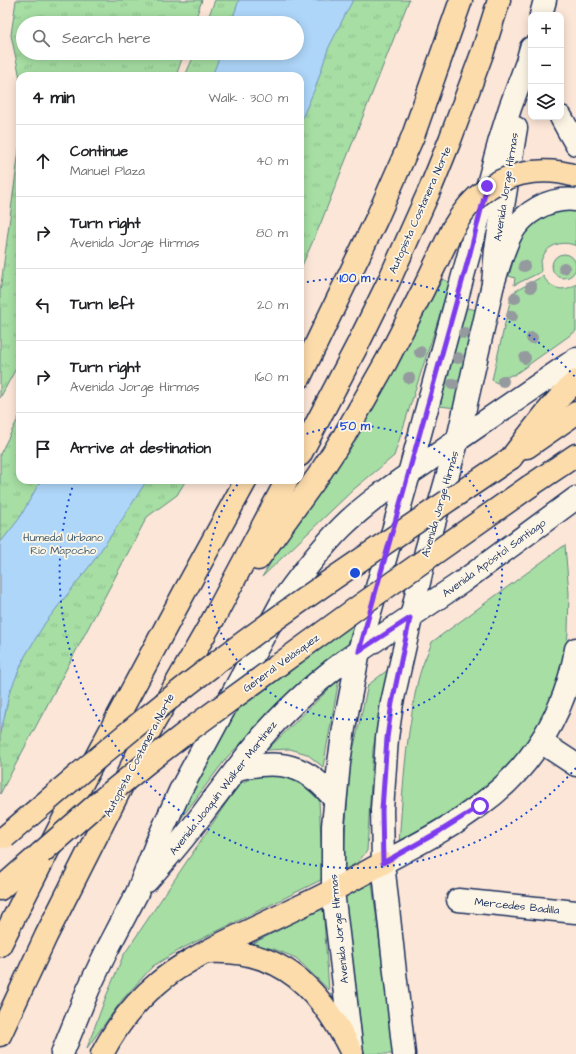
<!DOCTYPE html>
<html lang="en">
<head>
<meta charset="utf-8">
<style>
	:root { --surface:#fff; --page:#f2f2f2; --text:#202124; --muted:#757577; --line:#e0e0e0 }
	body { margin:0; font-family:"Architects Daughter",sans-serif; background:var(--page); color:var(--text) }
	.controls { position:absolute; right:12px; top:12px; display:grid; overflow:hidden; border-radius:8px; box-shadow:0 2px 10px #0003 }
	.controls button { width:36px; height:36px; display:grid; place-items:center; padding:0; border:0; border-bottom:1px solid var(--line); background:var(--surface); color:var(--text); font:20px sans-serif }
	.stop { position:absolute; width:12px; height:12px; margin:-9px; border:3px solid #7c3aed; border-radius:50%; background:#fff }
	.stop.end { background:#7c3aed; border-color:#fff; box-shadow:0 1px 4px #0008 }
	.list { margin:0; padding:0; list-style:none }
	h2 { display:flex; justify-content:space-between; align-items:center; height:52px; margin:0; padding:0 16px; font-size:17px }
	h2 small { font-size:13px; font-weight:400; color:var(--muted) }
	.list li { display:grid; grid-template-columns:26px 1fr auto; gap:12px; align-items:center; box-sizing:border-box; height:72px; padding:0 16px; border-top:1px solid var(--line) }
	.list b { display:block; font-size:15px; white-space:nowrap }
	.list p { margin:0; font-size:13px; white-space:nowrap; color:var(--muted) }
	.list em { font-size:13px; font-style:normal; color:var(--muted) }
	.icon { flex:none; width:22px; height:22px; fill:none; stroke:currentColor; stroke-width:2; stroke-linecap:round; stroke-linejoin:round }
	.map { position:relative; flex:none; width:576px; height:1054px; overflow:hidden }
	.search { position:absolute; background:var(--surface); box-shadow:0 2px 10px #0003; left:16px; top:16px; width:288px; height:44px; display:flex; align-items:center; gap:10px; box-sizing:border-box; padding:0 14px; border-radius:22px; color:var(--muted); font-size:15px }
	.panel { position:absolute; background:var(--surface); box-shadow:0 2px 10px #0003; left:16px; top:72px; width:288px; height:412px; border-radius:12px }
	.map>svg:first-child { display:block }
	.green { fill:#a6dea3; stroke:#608680 }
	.park { fill:url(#park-tufts); stroke:#608680 }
	.water { fill:#aed6f9; stroke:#7393bb }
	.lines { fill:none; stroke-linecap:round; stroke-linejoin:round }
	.minor-casing { stroke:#1b2f5e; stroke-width:25 }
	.tertiary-casing { stroke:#1b2f5e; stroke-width:25 }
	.secondary-casing { stroke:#1b2f5e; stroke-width:25 }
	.motorway-casing { stroke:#1b2f5e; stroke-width:25 }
	.minor { stroke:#fcf5e5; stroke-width:22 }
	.tertiary { stroke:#fcf5e5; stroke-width:22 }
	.secondary { stroke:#fcf5e5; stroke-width:22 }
	.motorway { stroke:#fddcac; stroke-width:22 }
	.motorway-bridge-casing { stroke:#1b2f5e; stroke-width:25; stroke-linecap:butt }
	.motorway-bridge { stroke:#fddcac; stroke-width:22 }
	.tree { fill:#949a9e }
	.route { stroke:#7c3aed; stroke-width:5 }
	.ring { fill:none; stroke:#1d4ed8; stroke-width:2; stroke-dasharray:2 4 }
	.labels { text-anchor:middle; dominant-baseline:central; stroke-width:3.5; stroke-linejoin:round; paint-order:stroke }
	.street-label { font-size:11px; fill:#1b2f5e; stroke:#fcf5e5 }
	.park-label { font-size:11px; fill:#3e5b6f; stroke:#fcf5e5 }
	.centre { fill:#1d4ed8; stroke:#fcf5e5; stroke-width:2 }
	.ring-label { font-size:12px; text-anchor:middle; font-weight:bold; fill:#1d4ed8; stroke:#fcf5e5; stroke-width:3.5; stroke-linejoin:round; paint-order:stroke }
</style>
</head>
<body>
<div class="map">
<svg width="576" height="1054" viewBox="0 0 576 1054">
	<defs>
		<pattern id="park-tufts" width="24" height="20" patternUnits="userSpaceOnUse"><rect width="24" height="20" fill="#a6dea3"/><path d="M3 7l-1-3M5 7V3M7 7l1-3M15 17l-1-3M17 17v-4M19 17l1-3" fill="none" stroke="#8ebf8f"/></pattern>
	</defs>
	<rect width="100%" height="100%" fill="#fce6d7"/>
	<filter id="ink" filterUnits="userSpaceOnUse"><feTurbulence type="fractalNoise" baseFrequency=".025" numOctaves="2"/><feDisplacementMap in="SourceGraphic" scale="8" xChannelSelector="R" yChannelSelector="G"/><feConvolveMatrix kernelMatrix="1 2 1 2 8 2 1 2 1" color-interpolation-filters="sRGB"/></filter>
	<g filter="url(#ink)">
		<g class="green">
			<path d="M576 209V246C562 239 544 246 541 262 540 265 541 269 541 272L514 285 515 278 509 276 517 247 524 233 531 224 551 212Z"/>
			<circle cx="564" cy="266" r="12"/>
			<path d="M543 276C551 289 563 293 576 284V331L514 375H511L497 383 492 380 512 293Z"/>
			<polygon points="443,279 450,283 394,456 354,489 262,577"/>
			<polygon points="462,307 477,310 455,408 440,406"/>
			<path d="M565 545 569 593 568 632 566 653 550 703 538 725 522 751 494 781 478 795 399 844C402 803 404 761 411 719 414 699 417 678 425 659 427 654 430 648 432 642Z"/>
			<polygon points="354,624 348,644 281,704 228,756 170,833 237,707"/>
			<polygon points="389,669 373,749 367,851 357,863 343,870 345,834 350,764 368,685"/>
			<polygon points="339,679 323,767 307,754 290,749 267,750"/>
			<polygon points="278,774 301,783 319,800 323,879 183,948 153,966 122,1000 87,1048 105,999 123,956 239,784 254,777"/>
			<polygon points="372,883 394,1054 364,1054 345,896"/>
			<polygon points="323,907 329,990 296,958 274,949 250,945"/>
		</g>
		<g class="park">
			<polygon points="16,0 202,0 194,23 23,23 23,53 184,53 176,76 20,76 20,78 11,35"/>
			<polygon points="215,0 409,0 320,225 300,270 300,76 185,76 195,53 297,53 297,23 206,23"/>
			<polygon points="20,143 20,361 0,398 0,292"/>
			<polygon points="20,415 20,480 186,480 177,495 147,517 0,794 0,454"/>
		</g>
		<g class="water">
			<polygon points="239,0 353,0 345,15 328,49 316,86 300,123 300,76 212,76 221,53 297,53 297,23 231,23"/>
			<polygon points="41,480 147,480 123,518 92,563 45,623 25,656 9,694 4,719 0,732 0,543 19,519"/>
		</g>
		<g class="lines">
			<g class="minor-casing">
				<g id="minor">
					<polyline points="541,742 576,765"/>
					<polyline points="458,900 576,912"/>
				</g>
			</g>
			<g class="tertiary-casing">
				<g id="tertiary">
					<polyline points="541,15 545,0"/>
					<polyline points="561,117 568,130 576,144"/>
					<path d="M383 863C416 845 450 828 480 805 532 768 566 712 576 649"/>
					<polyline points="352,1053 333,891 333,826 339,763 344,728 359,651 409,474 500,140 510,108 527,62 531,48"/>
					<polyline points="404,1054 383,863 382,810 387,738 392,703 426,551 458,439 493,284 496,249 516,128"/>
				</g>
			</g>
			<g class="secondary-casing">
				<g id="secondary">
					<path d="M493 284C498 269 503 249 511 234 524 212 549 197 576 200"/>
					<path d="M237 769C280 759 307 764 335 800"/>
					<path d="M147 881C170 855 192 829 212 801 227 782 241 762 257 743 282 713 311 686 343 662L462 582 576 498"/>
					<path d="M62 1054 88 990 107 950 137 893 157 842 180 791 284 598C302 573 320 549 342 527 367 502 399 481 428 461 477 426 527 393 576 359"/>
				</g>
			</g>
			<g class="motorway-casing">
				<g id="motorway">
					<polyline points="300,377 376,220 413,136 461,0"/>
					<polyline points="527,447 576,413"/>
					<polyline points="300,455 358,344 388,283 431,187 450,140 483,51 499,0"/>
					<path d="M511 458C532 431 551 404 576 381"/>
					<polyline points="530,486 576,455"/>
					<polyline points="258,559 318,476 344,436 386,362 423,290 453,228"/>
					<polyline points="0,889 41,853"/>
					<polyline points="0,945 79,789 184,593 246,480"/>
					<path d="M208 952C283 948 321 990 352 1053"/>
					<polyline points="0,1035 46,936 152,726 215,616 287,480"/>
					<path d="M102 1054C116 1027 135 1002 158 983 178 966 200 955 223 943 250 930 278 917 305 904 332 892 357 877 383 863"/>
				</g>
			</g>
			<use href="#minor" class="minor"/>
			<use href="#tertiary" class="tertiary"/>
			<use href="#secondary" class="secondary"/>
			<use href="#motorway" class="motorway"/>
			<g class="motorway-bridge-casing">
				<g id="motorway-bridge">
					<path d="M453 228C459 218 465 209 473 201 500 173 540 165 576 176"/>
					<path d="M5 837C72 780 138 722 208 669 306 594 410 527 511 458"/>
					<polyline points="41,853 105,797 148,762 192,728 354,610 530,486"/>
				</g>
			</g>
			<use href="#motorway-bridge" class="motorway-bridge"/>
		</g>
		<g class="tree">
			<circle cx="524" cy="266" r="6"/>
			<circle cx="564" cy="268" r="6"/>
			<circle cx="531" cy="287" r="6"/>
			<circle cx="515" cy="298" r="6"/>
			<circle cx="512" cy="316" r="6"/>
			<circle cx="464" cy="333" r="6"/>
			<circle cx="532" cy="338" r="6"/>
			<circle cx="420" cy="352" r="6"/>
			<circle cx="458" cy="358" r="6"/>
			<circle cx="525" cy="358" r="6"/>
			<circle cx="409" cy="378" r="6"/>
			<circle cx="503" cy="381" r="6"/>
			<circle cx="453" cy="384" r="6"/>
		</g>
	</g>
	<g class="lines" filter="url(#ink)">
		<polyline class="route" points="480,806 440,831 383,863 382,810 387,738 392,703 410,618 359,651 470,253 487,186"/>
	</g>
	<g class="ring">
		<path d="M301 436A147 147 0 1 1 241 480"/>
		<path d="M576 768A295 295 0 0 1 74 482M301 283A295 295 0 0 1 576 378"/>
	</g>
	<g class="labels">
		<g class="street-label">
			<text transform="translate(506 187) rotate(-81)">Avenida Jorge Hirmas</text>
			<text transform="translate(420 210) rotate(-66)">Autopista Costanera Norte</text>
			<text transform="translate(440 504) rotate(-74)">Avenida Jorge Hirmas</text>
			<text transform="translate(494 558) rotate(-36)">Avenida Apóstol Santiago</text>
			<text transform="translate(281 663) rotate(-36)">General Velásquez</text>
			<text transform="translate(139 755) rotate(-62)">Autopista Costanera Norte</text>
			<text transform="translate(223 788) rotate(-52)">Avenida Joaquín Walker Martínez</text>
			<text transform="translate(517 906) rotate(6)">Mercedes Badilla</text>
			<text transform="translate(339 929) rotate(-96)">Avenida Jorge Hirmas</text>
		</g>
		<g class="park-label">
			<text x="63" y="537">Humedal Urbano<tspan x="63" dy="13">Río Mapocho</tspan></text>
		</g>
	</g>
	<circle cx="355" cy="573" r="6" class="centre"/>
	<g class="ring-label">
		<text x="355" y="282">100 m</text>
		<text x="355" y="430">50 m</text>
	</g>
</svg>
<div class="controls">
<button>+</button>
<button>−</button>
<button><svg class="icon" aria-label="layers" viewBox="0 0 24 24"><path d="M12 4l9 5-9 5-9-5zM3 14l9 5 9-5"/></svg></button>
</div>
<div class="stop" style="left:480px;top:806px"></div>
<div class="stop end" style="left:487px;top:186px"></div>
<div class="search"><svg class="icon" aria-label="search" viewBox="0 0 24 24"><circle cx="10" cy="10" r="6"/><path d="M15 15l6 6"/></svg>Search here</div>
<section class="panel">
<h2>4 min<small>Walk · 300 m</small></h2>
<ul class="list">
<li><svg class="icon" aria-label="ahead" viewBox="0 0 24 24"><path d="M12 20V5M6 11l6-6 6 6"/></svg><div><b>Continue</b><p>Manuel Plaza</p></div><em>40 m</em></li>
<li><svg class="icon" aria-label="right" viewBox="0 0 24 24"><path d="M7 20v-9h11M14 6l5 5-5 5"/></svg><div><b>Turn right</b><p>Avenida Jorge Hirmas</p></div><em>80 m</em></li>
<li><svg class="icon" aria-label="left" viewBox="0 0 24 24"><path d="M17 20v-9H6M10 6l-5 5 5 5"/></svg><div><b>Turn left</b></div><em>20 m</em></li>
<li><svg class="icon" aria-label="right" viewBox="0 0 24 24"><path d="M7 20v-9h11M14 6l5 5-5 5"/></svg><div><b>Turn right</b><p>Avenida Jorge Hirmas</p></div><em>160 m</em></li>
<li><svg class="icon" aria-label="arrive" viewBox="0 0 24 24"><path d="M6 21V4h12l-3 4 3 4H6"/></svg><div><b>Arrive at destination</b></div></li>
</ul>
</section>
</div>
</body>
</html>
